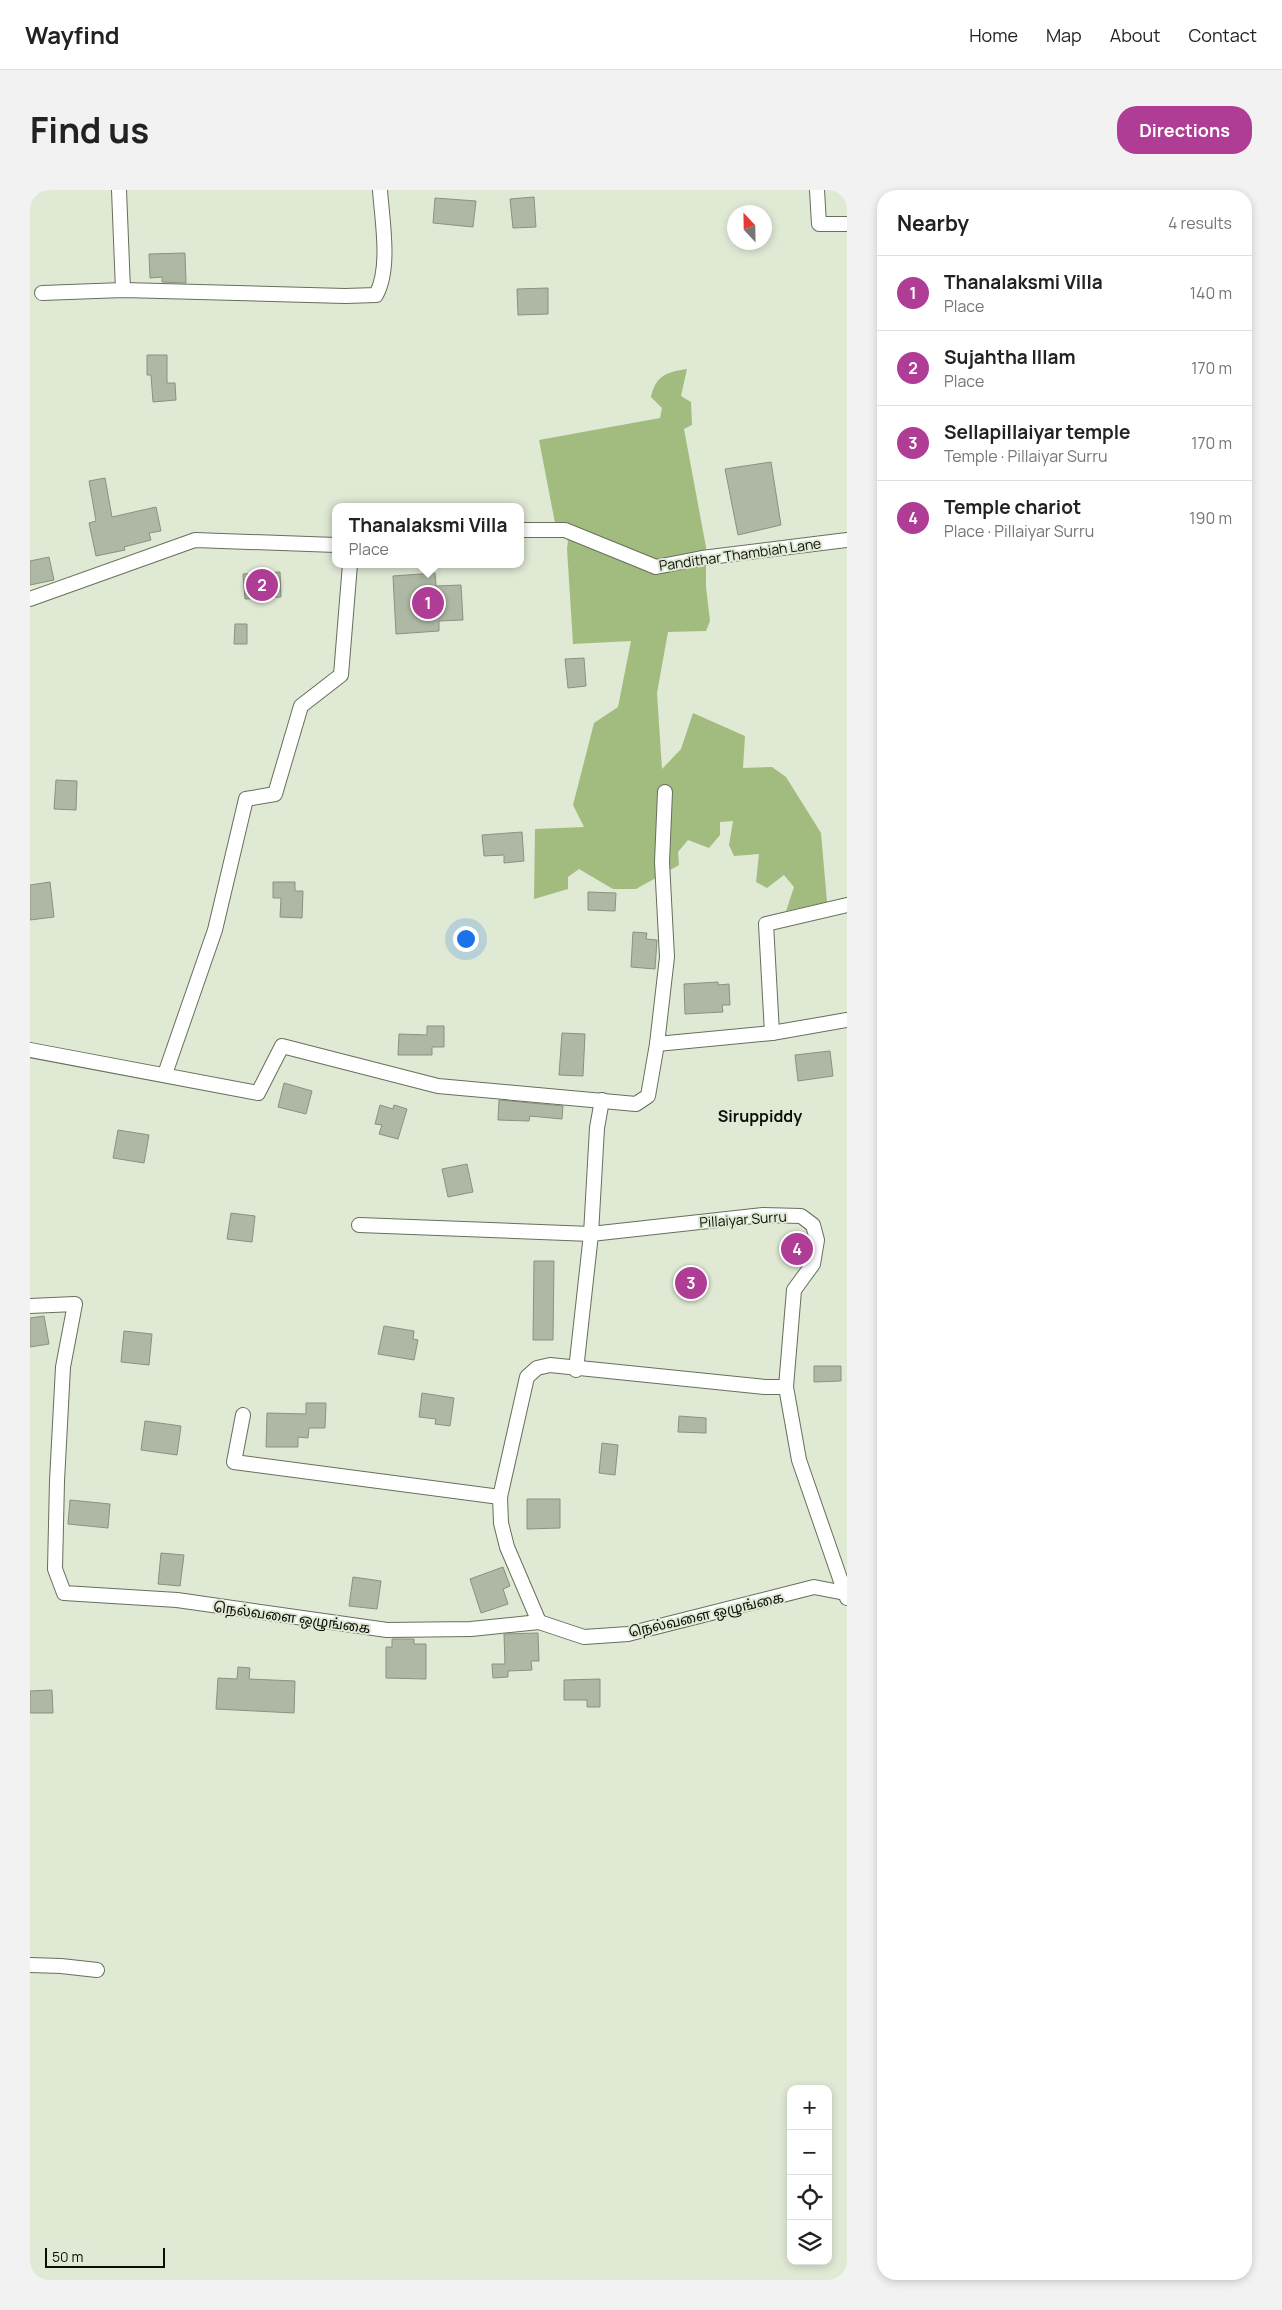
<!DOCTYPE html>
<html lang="en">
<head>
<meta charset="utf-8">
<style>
	:root { --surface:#fff; --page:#f2f2f2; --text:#222; --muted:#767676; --line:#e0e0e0; --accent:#af3c95 }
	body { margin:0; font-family:Manrope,"Noto Sans Tamil",sans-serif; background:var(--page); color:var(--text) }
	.controls { position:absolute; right:15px; bottom:15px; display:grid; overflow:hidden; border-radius:10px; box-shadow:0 2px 8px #0003 }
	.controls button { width:45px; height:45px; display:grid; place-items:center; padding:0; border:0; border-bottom:1px solid var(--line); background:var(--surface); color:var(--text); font:25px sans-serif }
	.compass { position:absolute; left:697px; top:15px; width:45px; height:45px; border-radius:50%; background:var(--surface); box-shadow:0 2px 8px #0003; rotate:338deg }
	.scale { position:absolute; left:15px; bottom:12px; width:120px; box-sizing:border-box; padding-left:5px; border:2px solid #0b0e07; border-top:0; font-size:14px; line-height:18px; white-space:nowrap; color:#0b0e07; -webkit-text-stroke:4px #dfe9d4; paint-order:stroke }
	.you { position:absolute; left:435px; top:748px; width:18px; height:18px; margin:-12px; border:4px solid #fff; border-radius:50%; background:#1a73e8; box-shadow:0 0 0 8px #1a73e833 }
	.badge { display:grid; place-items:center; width:32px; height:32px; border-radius:50%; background:var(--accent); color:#fff; font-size:16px; font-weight:700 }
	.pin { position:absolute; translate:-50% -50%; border:2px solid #fff; box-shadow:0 1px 5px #0006 }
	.popup { position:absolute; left:302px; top:313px; width:192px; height:65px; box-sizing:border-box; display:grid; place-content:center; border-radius:10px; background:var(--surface); filter:drop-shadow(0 1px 4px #0005); font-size:16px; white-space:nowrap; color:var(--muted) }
	.popup b { font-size:19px; color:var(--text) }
	.popup::after { content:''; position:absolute; left:50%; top:100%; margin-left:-10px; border:10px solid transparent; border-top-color:var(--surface) }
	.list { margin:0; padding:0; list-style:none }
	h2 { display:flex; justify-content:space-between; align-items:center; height:65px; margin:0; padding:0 20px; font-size:21px }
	h2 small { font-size:16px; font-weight:400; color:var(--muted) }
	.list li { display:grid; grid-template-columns:32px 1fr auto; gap:15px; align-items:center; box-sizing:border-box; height:75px; padding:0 20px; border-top:1px solid var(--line) }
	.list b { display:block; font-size:19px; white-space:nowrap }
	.list p { margin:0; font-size:16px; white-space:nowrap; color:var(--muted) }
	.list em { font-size:16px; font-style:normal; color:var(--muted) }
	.icon { flex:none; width:28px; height:28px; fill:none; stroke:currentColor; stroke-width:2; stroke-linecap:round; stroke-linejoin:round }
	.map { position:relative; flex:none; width:817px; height:2090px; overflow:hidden; border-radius:20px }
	header { display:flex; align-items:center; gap:30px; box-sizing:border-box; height:70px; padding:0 25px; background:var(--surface); border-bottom:1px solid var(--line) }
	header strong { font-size:24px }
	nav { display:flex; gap:28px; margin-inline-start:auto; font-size:18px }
	.intro { display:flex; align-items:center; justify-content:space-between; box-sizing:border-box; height:120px; padding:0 30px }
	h1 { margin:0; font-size:35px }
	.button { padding:12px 22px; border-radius:20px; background:var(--accent); color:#fff; font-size:18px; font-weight:700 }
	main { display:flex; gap:30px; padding:0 30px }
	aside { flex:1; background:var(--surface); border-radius:20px; box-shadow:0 2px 8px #0003 }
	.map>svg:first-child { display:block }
	.green { fill:#a2bc80 }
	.building { fill:#aeb8a4; stroke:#8a9280 }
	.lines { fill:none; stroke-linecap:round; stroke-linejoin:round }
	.street-casing { stroke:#676f5d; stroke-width:16 }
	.street { stroke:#fff; stroke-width:14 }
	.labels { text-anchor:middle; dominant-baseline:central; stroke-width:4; stroke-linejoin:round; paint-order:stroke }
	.street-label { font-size:14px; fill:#0b0e07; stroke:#dfe9d4 }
	.quarter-label { font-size:16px; font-weight:bold; fill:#0b0e07; stroke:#dfe9d4 }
</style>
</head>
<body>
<header>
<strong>Wayfind</strong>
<nav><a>Home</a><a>Map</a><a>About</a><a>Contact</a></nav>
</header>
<div class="intro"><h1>Find us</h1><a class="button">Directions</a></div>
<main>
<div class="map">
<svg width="817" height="2090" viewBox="0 0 817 2090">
	<rect width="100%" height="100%" fill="#dfe9d4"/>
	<path class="green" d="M657 179 651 206 661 212 662 235 654 239 676 357V397L680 431 676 441 638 442 627 503 632 579 651 559 663 523 715 546 713 578 742 577 756 587 791 643 797 712 756 721 764 697 754 685 737 698 726 692 729 664 704 666 699 655 703 631 690 632V645L679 658 658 650 648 662 649 675 606 699H583L549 679 538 687V699L504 709 505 639 554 637 543 615 564 533 588 517 601 451 543 454 537 359 538 351 525 333 509 250 630 228 632 218 621 207C626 185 637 182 657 179Z"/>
	<g class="building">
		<polygon points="504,7 506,37 483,38 480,9"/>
		<polygon points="405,8 446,11 443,37 403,33"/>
		<polygon points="155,63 156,93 132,92 132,87 120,88 119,64"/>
		<polygon points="518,98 518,124 488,125 487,99"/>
		<polygon points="117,165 137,165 137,193 145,193 146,210 123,212 121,185 117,185"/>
		<polygon points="741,272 751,335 708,345 695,279"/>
		<polygon points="75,288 82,327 126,317 131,341 119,343 121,350 94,357 95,360 66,366 59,333 66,331 59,291"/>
		<polygon points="19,367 24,390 0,395 0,371"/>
		<polygon points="250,382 251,407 215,409 213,384"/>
		<polygon points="405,383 406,396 431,395 433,430 409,431 409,441 366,444 363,386"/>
		<polygon points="205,434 217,434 217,454 204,454"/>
		<polygon points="554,468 556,496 538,498 535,469"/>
		<polygon points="26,590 47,591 46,620 24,619"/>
		<polygon points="492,642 494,671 474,673 474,665 454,666 452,645"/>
		<polygon points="20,692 24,727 0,730 0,695"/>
		<polygon points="243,692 265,692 265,701 273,701 272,728 250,727 251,708 243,708"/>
		<polygon points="558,702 586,703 585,721 558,720"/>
		<polygon points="603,742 617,743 616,749 627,750 625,779 601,777"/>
		<polygon points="688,792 688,795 699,794 700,815 692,815 693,822 655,824 654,794"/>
		<polygon points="397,836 414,836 414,857 402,857 402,865 368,865 369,844 397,845"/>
		<polygon points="532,843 555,844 553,886 529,885"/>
		<polygon points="800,861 803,886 768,891 765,865"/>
		<polygon points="254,893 282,901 276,924 248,917"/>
		<polygon points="469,910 533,916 532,929 500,926 499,931 468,930"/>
		<polygon points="350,915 363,919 364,915 377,919 368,949 349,944 352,935 345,934"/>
		<polygon points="88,940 119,945 114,973 83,968"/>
		<polygon points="437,974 443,1002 418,1007 412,979"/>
		<polygon points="201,1023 225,1026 222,1052 197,1049"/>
		<polygon points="754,1049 778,1049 775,1069 753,1069"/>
		<polygon points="504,1071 524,1071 523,1150 503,1150"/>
		<polygon points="14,1126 19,1154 0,1157 0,1128"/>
		<polygon points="354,1136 384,1141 383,1149 388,1150 384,1170 348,1164"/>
		<polygon points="94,1141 122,1144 119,1175 91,1172"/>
		<polygon points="784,1176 811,1176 811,1191 784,1192"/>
		<polygon points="392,1203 424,1208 420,1236 405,1234 406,1229 389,1227"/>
		<polygon points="276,1213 296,1213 295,1238 279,1238 278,1248 268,1247 268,1257 236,1257 237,1223 276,1224"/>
		<polygon points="649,1226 676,1228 676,1243 648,1242"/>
		<polygon points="115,1231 151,1236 147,1265 111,1260"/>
		<polygon points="572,1253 588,1255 585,1285 569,1283"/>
		<polygon points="497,1309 530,1309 530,1338 497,1339"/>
		<polygon points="40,1310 80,1314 78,1338 38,1334"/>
		<polygon points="131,1363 154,1365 150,1396 128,1394"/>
		<polygon points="473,1377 480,1396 473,1399 478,1414 451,1423 440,1389"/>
		<polygon points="323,1387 351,1391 347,1419 319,1416"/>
		<polygon points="508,1443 509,1471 501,1471 502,1480 478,1481 478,1487 463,1488 462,1474 475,1474 474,1444"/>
		<polygon points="362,1449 384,1449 384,1454 396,1454 396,1489 356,1488 356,1457 362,1457"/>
		<polygon points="208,1477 220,1478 219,1489 265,1491 264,1523 186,1519 188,1488 207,1489"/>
		<polygon points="570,1489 570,1517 557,1517 557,1510 534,1510 534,1490"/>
		<polygon points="22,1500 23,1523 0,1523 0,1501"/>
	</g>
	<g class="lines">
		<g class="street-casing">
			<g id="street">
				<polyline points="89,0 93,100"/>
				<polyline points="787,0 789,34 817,34"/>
				<path d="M12 103 93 100 315 106 346 105C361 78 352 30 350 0"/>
				<polyline points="490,340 535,340 626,377 672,368 817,350"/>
				<polyline points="0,409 165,350 306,355"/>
				<polyline points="742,843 736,734 817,715"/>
				<polyline points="627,854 637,767 632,672 635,602"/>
				<polyline points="0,860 228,903 252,856 408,896 606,914 618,906 627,854 742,843 817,830"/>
				<polyline points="135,884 185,740 216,609 245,604 271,516 311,485 320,374"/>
				<polyline points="329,1035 561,1044 733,1025 771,1026 783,1035 787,1050 783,1074 764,1100 756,1197"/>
				<polyline points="0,1116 45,1114 33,1177 27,1291 25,1379 34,1403 147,1410 357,1440 441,1439 509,1432 554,1447 598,1444 784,1397 815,1403 817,1408"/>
				<polyline points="546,1180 561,1044 567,938 572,910"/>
				<polyline points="213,1225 204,1272 470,1307"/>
				<polyline points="509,1432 477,1357 471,1333 470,1307 497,1187 507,1178 520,1175 735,1197 756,1197 769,1270 815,1403"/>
				<polyline points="0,1775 31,1776 67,1780"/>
			</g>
		</g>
		<use href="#street" class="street"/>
	</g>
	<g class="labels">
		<g class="street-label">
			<text transform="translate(710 364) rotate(-8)">Pandithar Thambiah Lane</text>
			<text transform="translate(713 1029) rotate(-4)">Pillaiyar Surru</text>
			<text transform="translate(676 1424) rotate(-13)">நெல்வளை ஒழுங்கை</text>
			<text transform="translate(262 1427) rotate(8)">நெல்வளை ஒழுங்கை</text>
		</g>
		<g class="quarter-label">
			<text x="730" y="926">Siruppiddy</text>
		</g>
	</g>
</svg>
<div class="controls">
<button>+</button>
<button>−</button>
<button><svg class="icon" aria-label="locate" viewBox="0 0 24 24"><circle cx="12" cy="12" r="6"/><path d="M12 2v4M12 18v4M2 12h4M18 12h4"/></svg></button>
<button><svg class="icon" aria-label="layers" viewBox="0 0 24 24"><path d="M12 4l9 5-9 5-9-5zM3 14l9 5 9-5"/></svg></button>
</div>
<svg class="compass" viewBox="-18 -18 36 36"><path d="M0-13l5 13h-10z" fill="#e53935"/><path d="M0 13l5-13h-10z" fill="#767676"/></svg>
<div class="scale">50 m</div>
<div class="you"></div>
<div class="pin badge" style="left:398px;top:413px">1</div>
<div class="popup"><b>Thanalaksmi Villa</b>Place</div>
<div class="pin badge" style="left:232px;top:395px">2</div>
<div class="pin badge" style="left:661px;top:1093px">3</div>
<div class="pin badge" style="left:767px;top:1059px">4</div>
</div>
<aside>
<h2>Nearby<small>4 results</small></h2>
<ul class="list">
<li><span class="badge">1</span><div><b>Thanalaksmi Villa</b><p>Place</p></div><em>140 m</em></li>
<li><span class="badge">2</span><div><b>Sujahtha Illam</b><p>Place</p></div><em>170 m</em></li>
<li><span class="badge">3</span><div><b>Sellapillaiyar temple</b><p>Temple · Pillaiyar Surru</p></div><em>170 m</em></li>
<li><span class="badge">4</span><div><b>Temple chariot</b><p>Place · Pillaiyar Surru</p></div><em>190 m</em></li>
</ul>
</aside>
</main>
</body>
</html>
